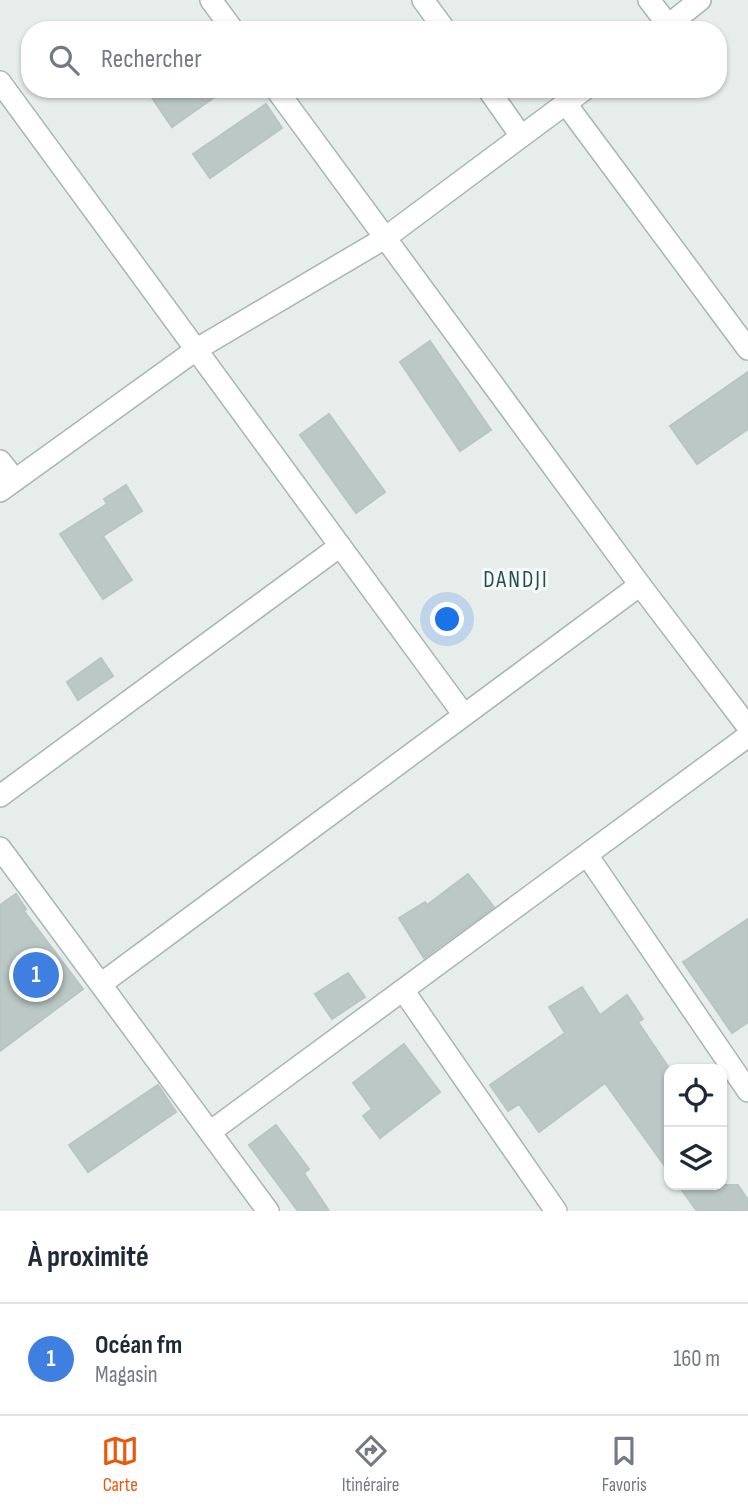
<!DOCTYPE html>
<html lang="fr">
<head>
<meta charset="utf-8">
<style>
	:root { --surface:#fff; --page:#f6f6f7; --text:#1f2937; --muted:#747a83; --line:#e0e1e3; --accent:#ea580c }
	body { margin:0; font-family:"Sofia Sans Condensed",sans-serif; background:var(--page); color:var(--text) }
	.controls { position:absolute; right:21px; bottom:21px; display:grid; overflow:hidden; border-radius:14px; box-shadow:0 2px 5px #0004 }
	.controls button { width:63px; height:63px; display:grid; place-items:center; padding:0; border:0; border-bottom:2px solid var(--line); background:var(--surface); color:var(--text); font:35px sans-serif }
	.you { position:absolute; left:448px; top:620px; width:24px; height:24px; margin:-18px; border:5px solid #fff; border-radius:50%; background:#1a73e8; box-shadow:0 0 0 10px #1a73e833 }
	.badge { display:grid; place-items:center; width:46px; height:46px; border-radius:50%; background:var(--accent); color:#fff; font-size:23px; font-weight:700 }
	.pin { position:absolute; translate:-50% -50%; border:4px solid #fff; box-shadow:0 2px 7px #0006 }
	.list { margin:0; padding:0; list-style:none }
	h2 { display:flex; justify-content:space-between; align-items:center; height:91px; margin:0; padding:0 28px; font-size:30px }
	h2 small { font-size:23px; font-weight:400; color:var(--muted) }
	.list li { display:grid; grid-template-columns:46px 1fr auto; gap:21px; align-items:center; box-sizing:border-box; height:112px; padding:0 28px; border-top:2px solid var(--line) }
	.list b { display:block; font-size:26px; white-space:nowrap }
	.list p { margin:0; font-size:23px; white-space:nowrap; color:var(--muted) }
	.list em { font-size:23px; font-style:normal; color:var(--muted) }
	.icon { flex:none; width:38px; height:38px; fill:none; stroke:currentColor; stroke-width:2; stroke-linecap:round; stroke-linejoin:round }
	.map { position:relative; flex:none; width:748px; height:1211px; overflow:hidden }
	.search { position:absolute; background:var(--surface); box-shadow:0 2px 5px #0004; left:21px; right:21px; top:21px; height:77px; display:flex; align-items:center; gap:18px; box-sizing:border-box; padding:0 24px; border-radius:28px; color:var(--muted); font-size:26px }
	.sheet { height:203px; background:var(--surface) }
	nav { display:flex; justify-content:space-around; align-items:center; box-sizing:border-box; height:98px; border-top:2px solid var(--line); background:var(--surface); font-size:19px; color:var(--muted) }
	nav a { display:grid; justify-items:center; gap:4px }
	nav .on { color:var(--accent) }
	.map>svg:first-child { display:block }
	.building { fill:#bbc8c5; stroke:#b8c6c3; stroke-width:2 }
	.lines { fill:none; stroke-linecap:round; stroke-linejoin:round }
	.minor-casing { stroke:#a9b5b3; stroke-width:24 }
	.minor { stroke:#fff; stroke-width:21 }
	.labels { text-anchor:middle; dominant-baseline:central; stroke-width:6; stroke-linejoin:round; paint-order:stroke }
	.neighbourhood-label { font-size:23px; letter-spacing:2px; fill:#234f4c; stroke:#f6faf9 }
</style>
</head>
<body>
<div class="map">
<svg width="748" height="1211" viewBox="0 0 748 1211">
	<rect width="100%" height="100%" fill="#e6edeb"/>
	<g class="building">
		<polygon points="146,89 226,89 172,127"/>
		<polygon points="266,104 282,128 210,178 193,154"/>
		<polygon points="430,341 491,430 460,451 400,362"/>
		<polygon points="748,372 748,429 697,464 670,426"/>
		<polygon points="329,414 385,492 356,513 300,435"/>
		<polygon points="126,485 142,511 103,536 132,580 103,599 60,534 107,504 104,499"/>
		<polygon points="101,658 113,676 78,700 67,682"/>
		<polygon points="468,874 494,907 424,958 399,918 425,902 427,905"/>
		<polygon points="16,894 26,909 24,911 83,989 0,1051 0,905"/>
		<polygon points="748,919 748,1022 732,1033 683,962"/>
		<polygon points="348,973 365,997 332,1019 315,994"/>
		<polygon points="582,987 600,1015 627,995 643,1019 638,1022 669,1068 669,1172 605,1083 539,1132 519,1104 508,1111 490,1085 565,1033 549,1007"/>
		<polygon points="404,1044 440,1092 380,1138 363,1116 372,1109 353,1083"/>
		<polygon points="158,1085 176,1112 88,1172 69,1145"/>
		<polygon points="276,1125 309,1169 304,1173 329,1211 298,1211 249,1145"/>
		<polygon points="678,1185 738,1185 748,1200 748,1211 697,1211"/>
	</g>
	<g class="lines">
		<g class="minor-casing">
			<g id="minor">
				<polyline points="211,0 233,30"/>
				<polyline points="423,0 445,30"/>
				<polyline points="649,0 668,25"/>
				<polyline points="662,30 700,0"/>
				<polyline points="0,82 464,715"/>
				<polyline points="276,89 640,585 748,727"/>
				<polyline points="488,89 521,136"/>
				<polyline points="566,104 748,349"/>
				<polyline points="0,461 15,480"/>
				<polyline points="0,491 197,349 385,238 585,89"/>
				<polyline points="0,796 340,546"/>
				<polyline points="0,848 268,1211"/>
				<polyline points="587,855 748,1091"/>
				<polyline points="101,984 640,585"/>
				<polyline points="403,990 556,1211"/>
				<polyline points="210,1132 748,736"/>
			</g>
		</g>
		<use href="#minor" class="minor"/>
	</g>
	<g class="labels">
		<g class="neighbourhood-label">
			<text x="516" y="580">DANDJI</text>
		</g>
	</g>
</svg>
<div class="controls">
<button><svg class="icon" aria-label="locate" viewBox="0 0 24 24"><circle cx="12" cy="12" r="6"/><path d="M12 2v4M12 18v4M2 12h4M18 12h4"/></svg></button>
<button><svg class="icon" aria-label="layers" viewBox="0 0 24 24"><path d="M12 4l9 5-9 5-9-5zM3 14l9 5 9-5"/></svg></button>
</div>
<div class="you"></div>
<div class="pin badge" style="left:36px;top:975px;background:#3f7fe0">1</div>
<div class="search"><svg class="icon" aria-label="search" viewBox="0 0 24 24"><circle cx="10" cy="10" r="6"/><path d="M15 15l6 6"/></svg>Rechercher</div>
</div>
<section class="sheet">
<h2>À proximité<small></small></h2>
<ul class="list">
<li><span class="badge" style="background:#3f7fe0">1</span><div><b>Océan fm</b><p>Magasin</p></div><em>160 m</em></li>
</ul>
</section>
<nav>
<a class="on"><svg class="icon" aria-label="map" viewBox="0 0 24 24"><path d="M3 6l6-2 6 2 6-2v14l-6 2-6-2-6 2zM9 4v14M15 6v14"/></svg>Carte</a>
<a><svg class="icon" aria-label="directions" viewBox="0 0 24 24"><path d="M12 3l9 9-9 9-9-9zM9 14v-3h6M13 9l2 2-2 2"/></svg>Itinéraire</a>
<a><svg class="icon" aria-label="saved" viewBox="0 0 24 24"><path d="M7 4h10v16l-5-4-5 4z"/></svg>Favoris</a>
</nav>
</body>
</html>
